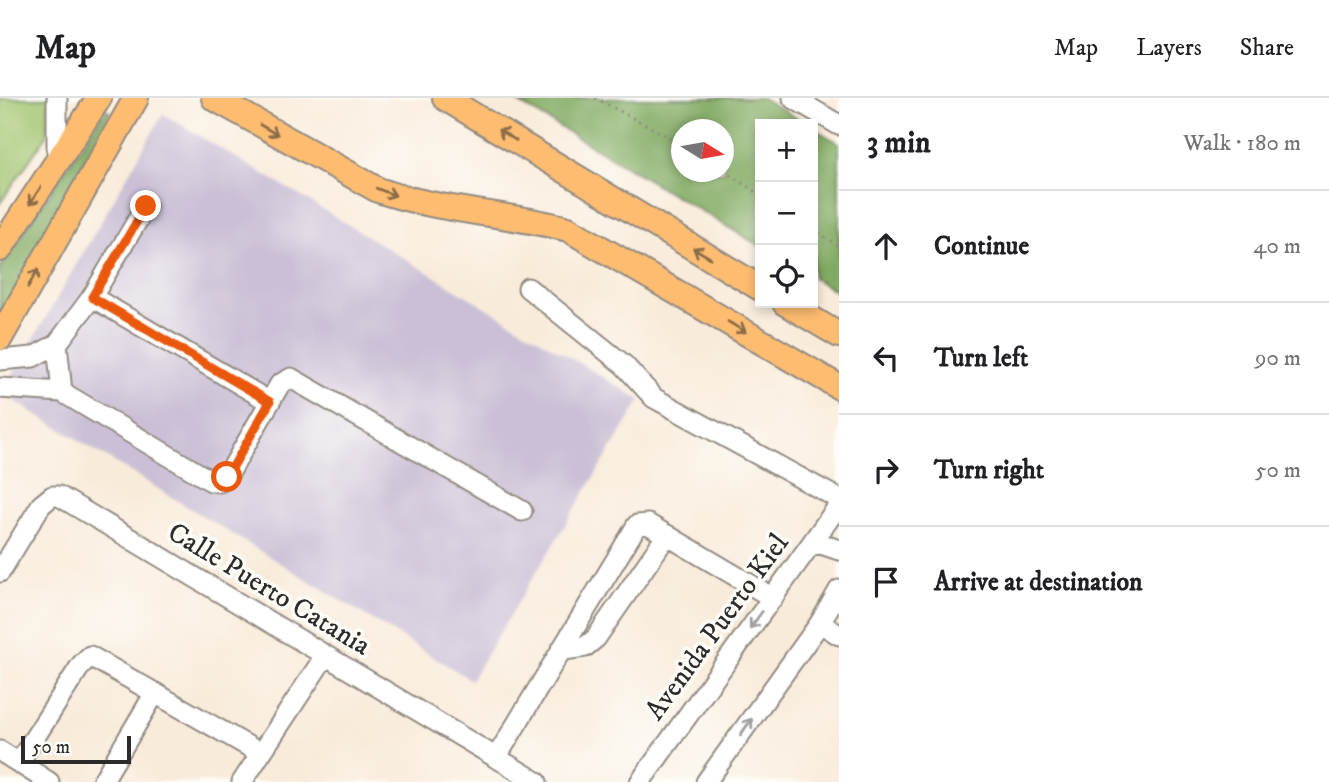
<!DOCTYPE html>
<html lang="en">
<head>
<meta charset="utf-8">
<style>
	:root { --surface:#fff; --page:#f6f6f6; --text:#202124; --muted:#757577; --line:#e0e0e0 }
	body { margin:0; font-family:"IM FELL DW Pica",serif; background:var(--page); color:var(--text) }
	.controls { position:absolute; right:21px; top:21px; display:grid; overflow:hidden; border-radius:0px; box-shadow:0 4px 10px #0003 }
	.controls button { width:63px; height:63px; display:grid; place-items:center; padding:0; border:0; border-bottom:2px solid var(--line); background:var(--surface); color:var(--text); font:35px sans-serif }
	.compass { position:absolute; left:671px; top:21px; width:63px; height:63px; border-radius:50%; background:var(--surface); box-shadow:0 4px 10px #0003; rotate:101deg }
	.scale { position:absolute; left:21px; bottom:18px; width:110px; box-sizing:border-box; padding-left:7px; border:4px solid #2b2b2b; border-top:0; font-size:19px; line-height:24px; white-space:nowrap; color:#2b2b2b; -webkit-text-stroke:5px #fdfcf7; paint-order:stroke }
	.stop { position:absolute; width:21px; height:21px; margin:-16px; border:5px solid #ea580c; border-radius:50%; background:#fff }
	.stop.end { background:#ea580c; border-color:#fff; box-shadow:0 2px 7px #0008 }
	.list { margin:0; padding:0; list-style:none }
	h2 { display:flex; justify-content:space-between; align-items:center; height:91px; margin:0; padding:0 28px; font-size:30px }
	h2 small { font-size:23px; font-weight:400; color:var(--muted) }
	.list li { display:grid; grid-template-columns:46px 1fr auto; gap:21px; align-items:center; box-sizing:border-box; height:112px; padding:0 28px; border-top:2px solid var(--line) }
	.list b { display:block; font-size:26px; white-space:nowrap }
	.list em { font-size:23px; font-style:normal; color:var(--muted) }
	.icon { flex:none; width:38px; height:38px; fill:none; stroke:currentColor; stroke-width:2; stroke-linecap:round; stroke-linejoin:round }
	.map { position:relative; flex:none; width:839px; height:684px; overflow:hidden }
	header { display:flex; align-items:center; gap:42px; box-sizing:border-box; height:98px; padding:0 35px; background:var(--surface); border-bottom:2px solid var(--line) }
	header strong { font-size:33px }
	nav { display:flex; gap:38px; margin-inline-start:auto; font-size:24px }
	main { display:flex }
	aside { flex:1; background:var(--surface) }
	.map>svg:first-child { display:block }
	.industrial { fill:#cabfd6 }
	.green { fill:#a2c56f; stroke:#66784d; stroke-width:2 }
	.forest { fill:#81aa62; stroke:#566a46; stroke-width:2; fill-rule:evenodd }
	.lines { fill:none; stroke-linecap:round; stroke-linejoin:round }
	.minor-casing { stroke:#928b82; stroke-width:23 }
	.major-casing { stroke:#928b82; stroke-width:28 }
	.path { stroke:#928b82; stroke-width:2.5; stroke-dasharray:2 5; stroke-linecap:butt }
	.minor { stroke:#fff; stroke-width:19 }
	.major { stroke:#febc70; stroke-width:24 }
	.oneway { stroke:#8a6c4a }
	.oneway2 { stroke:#a0a0a0 }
	.route { stroke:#ea580c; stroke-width:9 }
	.labels { text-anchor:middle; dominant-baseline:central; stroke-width:7; stroke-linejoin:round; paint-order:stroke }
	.street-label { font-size:28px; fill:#2b2b2b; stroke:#fdfcf7 }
</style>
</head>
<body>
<header>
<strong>Map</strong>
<nav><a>Map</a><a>Layers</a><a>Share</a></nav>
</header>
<main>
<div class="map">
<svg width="839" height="684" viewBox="0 0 839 684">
	<rect width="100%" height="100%" fill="#fdfcf7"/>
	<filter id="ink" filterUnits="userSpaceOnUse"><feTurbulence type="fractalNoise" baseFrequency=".0143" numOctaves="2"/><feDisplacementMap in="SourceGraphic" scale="14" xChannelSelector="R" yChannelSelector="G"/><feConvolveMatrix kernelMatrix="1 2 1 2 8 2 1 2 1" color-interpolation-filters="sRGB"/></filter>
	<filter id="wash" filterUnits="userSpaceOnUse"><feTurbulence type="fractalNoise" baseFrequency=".00686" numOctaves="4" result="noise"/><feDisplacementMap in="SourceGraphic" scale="28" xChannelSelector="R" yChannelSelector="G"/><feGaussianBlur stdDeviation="1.57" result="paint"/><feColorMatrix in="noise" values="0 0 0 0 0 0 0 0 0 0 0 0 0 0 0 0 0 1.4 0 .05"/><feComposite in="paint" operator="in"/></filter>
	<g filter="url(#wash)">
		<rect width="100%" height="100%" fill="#f9ebda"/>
		<polygon class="industrial" points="163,16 641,302 471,582 11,301 0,299"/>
		<polygon class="green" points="0,0 49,0 47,37 0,105"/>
		<g class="forest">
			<path d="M511 0H762L807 26H760V148ZM682 32H724V74H682Z"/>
			<polygon points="106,11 110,14 0,223 0,170"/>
			<polygon points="813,30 839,45 839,195 813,180"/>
		</g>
	</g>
	<g filter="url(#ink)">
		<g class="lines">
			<g class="minor-casing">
				<g id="minor">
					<polyline points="57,0 57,64"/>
					<polyline points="793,0 839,27"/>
					<polyline points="528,190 624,267 654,300 839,401"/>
					<polyline points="92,199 146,108"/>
					<polyline points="0,262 33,259 57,246"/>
					<polyline points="0,290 62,294 211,383 220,384 227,379 280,286 291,280 522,413"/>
					<polyline points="62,294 57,246 92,199 270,304"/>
					<polyline points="812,447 821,446 839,452"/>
					<polyline points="0,474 41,407 52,398 59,398 537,684"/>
					<polyline points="820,525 839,537"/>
					<polyline points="564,552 585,549 596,540 667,437"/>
					<polyline points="0,653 49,684"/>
					<polyline points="496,660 637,427 648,426 773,500"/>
					<polyline points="19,664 81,567 90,558 260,655"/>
					<polyline points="102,684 155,595"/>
					<polyline points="242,684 325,558"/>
					<polyline points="640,684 839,407"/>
					<polyline points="706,684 820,525 839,492"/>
				</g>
			</g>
			<g class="major-casing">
				<g id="major">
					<path d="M214 0 378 92C439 113 506 115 568 131L839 289"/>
					<polyline points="445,0 760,190"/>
					<polyline points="0,151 99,0"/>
					<polyline points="785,205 839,237"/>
					<polyline points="0,240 136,0"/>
				</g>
			</g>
			<g class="path">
				<polyline points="595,0 682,46"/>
				<polyline points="724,73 760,97"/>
				<polyline points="813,131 839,148"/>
			</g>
			<use href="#minor" class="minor"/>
			<use href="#major" class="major"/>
		</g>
		<defs><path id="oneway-shaft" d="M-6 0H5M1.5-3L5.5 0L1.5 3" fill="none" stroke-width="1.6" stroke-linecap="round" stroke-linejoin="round" transform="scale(1.75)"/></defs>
		<g class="oneway">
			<use href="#oneway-shaft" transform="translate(269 32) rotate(30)"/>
			<use href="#oneway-shaft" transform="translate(507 37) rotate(-149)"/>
			<use href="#oneway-shaft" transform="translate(386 94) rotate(21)"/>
			<use href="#oneway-shaft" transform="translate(35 98) rotate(123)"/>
			<use href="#oneway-shaft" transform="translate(702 155) rotate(-149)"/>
			<use href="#oneway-shaft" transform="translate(33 180) rotate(-61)"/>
			<use href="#oneway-shaft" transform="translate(737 229) rotate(31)"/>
		</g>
		<g class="oneway2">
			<use href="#oneway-shaft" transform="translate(756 522) rotate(126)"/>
			<use href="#oneway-shaft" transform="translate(746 629) rotate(-55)"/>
		</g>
	</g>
	<g class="lines" filter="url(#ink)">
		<polyline class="route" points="146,108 92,199 270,304 227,379"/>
	</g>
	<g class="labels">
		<g class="street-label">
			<text transform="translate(269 491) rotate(31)">Calle Puerto Catania</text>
			<text transform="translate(717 529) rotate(-54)">Avenida Puerto Kiel</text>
		</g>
	</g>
</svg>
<div class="controls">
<button>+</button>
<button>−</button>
<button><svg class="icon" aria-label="locate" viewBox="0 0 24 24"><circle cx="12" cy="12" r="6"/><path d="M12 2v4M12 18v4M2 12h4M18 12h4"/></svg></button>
</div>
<svg class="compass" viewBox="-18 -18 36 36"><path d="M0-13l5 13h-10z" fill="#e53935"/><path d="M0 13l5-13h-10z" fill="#757577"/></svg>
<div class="scale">50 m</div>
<div class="stop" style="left:227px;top:379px"></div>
<div class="stop end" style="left:146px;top:108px"></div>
</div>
<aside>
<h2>3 min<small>Walk · 180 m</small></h2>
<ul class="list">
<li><svg class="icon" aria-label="ahead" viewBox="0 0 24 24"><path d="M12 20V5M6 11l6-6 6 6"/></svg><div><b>Continue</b></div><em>40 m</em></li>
<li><svg class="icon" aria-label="left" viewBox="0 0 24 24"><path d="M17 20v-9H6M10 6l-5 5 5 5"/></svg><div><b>Turn left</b></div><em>90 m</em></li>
<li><svg class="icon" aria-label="right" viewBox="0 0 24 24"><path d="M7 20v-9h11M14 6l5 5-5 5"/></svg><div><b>Turn right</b></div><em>50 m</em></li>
<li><svg class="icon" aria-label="arrive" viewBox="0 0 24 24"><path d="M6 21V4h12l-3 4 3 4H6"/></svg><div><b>Arrive at destination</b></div></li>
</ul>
</aside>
</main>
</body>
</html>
